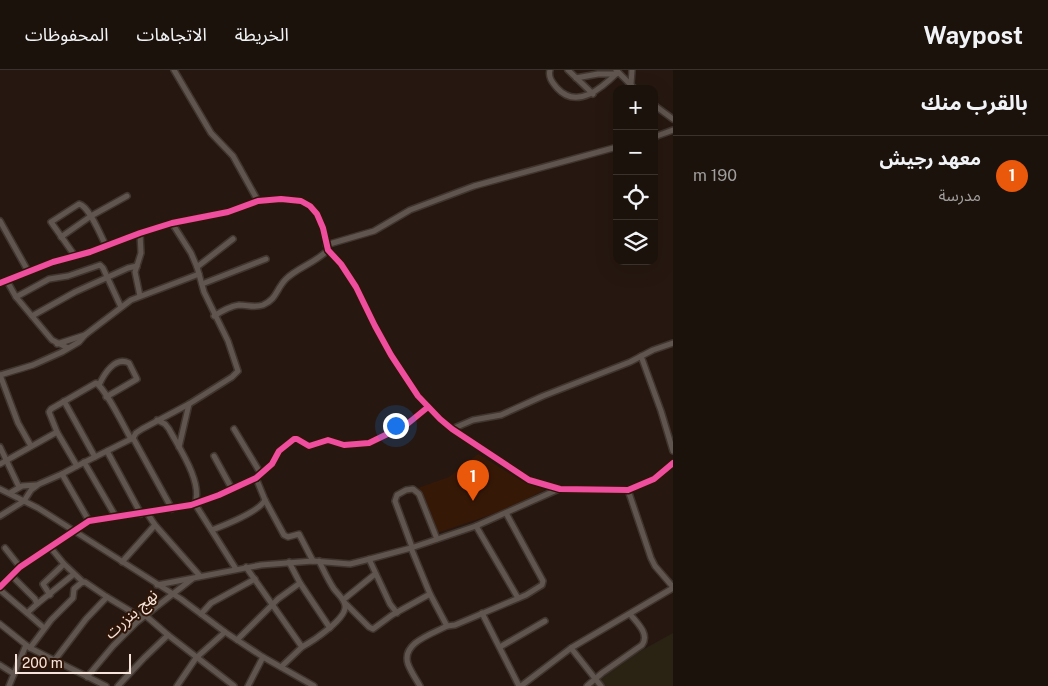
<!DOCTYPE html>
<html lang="ar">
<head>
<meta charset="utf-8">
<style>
	:root { --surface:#1c120c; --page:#29201a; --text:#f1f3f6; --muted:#a09e9d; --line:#3a322d; --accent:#ea580c }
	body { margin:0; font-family:"Public Sans","Noto Sans Arabic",sans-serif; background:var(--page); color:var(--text); direction:rtl }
	.controls { position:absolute; right:15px; top:15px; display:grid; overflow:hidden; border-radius:10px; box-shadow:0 5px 20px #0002 }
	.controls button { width:45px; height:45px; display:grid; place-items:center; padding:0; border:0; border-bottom:1px solid var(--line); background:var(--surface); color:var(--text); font:25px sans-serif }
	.scale { position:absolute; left:15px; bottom:12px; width:116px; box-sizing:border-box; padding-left:5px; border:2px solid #f6e3da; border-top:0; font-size:14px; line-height:18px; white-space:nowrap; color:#f6e3da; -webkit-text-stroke:4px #2f1507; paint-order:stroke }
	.you { position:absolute; left:395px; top:355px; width:18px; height:18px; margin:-12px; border:4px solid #fff; border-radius:50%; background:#1a73e8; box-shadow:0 0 0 8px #1a73e833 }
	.badge { display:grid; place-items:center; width:32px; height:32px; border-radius:50%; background:var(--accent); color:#fff; font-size:16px; font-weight:700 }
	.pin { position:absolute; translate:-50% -41px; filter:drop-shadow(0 1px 2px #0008) }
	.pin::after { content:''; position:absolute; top:26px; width:18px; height:15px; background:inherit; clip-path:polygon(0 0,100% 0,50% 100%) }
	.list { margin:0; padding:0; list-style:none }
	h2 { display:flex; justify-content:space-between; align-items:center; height:65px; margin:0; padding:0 20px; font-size:21px }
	h2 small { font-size:16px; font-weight:400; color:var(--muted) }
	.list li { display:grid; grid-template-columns:32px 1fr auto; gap:15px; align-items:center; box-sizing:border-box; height:80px; padding:0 20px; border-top:1px solid var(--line) }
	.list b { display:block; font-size:19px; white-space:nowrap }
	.list p { margin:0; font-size:16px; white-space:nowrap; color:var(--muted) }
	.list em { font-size:16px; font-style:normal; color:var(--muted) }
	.icon { flex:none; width:28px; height:28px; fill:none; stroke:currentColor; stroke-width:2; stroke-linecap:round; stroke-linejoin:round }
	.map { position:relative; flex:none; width:673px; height:616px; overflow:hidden; direction:ltr }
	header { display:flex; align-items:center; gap:30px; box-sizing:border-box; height:70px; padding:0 25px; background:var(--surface); border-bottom:1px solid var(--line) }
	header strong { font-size:24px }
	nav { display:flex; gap:28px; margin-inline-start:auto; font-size:18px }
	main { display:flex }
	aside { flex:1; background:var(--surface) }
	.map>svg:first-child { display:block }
	.built { fill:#361807 }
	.industrial { fill:#2a2213 }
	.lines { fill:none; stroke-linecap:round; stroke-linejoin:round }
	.minor-casing { stroke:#413530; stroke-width:8 }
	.minor { stroke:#61554f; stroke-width:5 }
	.cycleway-casing { stroke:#2f1507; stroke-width:9 }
	.cycleway { stroke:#ef4d9e; stroke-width:6 }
	.labels { text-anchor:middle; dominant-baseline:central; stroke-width:4; stroke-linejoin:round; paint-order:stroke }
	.street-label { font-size:16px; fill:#f6e3da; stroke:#2f1507 }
</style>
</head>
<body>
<header>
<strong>Waypost</strong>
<nav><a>الخريطة</a><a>الاتجاهات</a><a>المحفوظات</a></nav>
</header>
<main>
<aside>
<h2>بالقرب منك<small></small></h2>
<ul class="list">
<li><span class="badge">1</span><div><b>معهد رجيش</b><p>مدرسة</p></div><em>190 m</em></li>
</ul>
</aside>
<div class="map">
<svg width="673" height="616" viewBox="0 0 673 616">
	<rect width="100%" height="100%" fill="#261810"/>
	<polygon class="built" points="478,384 522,411 545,420 499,442 437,463 418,418 449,407"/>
	<polygon class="industrial" points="673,563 673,616 593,616 601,608 635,584"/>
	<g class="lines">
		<g class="minor-casing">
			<g id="minor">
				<polyline points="174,0 211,63 233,86 258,131"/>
				<path d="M550 0C548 7 552 12 557 18 577 40 602 18 618 2"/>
				<polyline points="568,0 593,24"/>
				<polyline points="616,0 635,19"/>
				<polyline points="576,8 598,4 616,4"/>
				<polyline points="631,14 632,0"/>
				<polyline points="654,35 673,49"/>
				<polyline points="654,67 673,60"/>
				<polyline points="0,151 28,201"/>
				<polyline points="61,167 91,146 127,126"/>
				<polyline points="326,175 374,161 410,140 474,116 617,77"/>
				<path d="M75 186 51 152 79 134C89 136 101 166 106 176"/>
				<polyline points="197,197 233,169"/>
				<polyline points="7,211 16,227 52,270 68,278"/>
				<polyline points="0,213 53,192 90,182 140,163 172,153 228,142 258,131 281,129 301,131 310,136 317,144 323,158 328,180 341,194 356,217 375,256 391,285 418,326 440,349 452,359 529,410 560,419 628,420 654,409 673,393"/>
				<polyline points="202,214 266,189"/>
				<polyline points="140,226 135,202 141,183 140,163"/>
				<polyline points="16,227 49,209 68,206 100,195 103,198 121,237"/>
				<polyline points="32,246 75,222 128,198 137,196"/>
				<path d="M214 246C222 241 230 236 239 235 248 235 254 238 263 235 277 229 276 219 286 209 297 198 315 193 328 180"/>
				<polyline points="57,274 85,265"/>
				<polyline points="641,286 661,341 673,381"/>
				<polyline points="0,305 33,295 62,282 79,272 85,265 131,230 199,204"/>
				<polyline points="0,305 18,353 31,376"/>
				<path d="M99 315C104 304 115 286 129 293L137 309 106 327"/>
				<polyline points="64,331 95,387"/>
				<path d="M157 350 165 354 169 359C179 378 203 412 195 434L236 499"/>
				<polyline points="234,359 261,404"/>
				<polyline points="452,359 473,350 501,345 543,326 630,292 653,280 673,273"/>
				<path d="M57 362 49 342 51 339 96 313C106 319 124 357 131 369"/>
				<polyline points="133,368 136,363 142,359 189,334 232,307 238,301 228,271 204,222 197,197 191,183 172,153"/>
				<polyline points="0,377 19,417"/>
				<polyline points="179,377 189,334"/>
				<polyline points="107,381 141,444"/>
				<polyline points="214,386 232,419"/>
				<polyline points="84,392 116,447"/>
				<polyline points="0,394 57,362 77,396 62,404"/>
				<polyline points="77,396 133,368 172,439"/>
				<polyline points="256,408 265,430 284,465 288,467 299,464 313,491"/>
				<polyline points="0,419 38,438 181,529 225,562 263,587 314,616"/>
				<polyline points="628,420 651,488 655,496 673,517"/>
				<polyline points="10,423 22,416 36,415"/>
				<polyline points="0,446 24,431 31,420 39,414 62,404 89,451"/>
				<polyline points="155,455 200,506"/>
				<polyline points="476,456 518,528"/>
				<path d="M212 460C225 455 259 442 265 430"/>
				<polyline points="412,477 395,431 397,425 406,420 413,419 419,424 437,469"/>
				<polyline points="5,478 20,497"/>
				<polyline points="369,489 390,534 397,543"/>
				<polyline points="122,492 155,455 147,443"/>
				<polyline points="289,492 300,513 330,558"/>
				<polyline points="64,494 83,512"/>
				<polyline points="246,497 302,577 281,597"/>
				<polyline points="157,515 261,495 313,491 350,494 366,490 411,478 476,456 559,419"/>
				<polyline points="0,517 20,497 89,451 191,435 219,425 256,408 272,394 279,381 294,369 297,369 309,376 328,370 344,375 369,373 406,355 428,337"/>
				<polyline points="0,520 27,543 37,534 35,529 11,505"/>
				<polyline points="430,524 447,556 455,555 526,525 542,515 543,511 506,443"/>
				<polyline points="50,525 43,514 64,494 50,477"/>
				<polyline points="343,530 375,504"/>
				<polyline points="345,533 369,557 373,559 392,545 430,524 411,478"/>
				<polyline points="37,534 74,504"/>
				<polyline points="27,543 44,558"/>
				<polyline points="482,543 519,616"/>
				<polyline points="201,544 211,533 255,509"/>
				<polyline points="0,554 30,578 106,616"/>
				<polyline points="168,565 234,616"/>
				<polyline points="237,570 278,529 300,513"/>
				<path d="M302 577C313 571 348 548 345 535 344 529 338 524 334 519 328 510 324 501 319 491"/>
				<polyline points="500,577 545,551"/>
				<polyline points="30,578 51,550 73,528 74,519 81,513 85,512 107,527 137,545 146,546 168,565 144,588 118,616"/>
				<polyline points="54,591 86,549 107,527"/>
				<polyline points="0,595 14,604"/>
				<polyline points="87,607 113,576 137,552 192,509"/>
				<polyline points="9,616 26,575"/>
				<polyline points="177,616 196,588 225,562"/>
				<polyline points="248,616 263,587"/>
				<path d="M420 616C416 609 411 602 408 594 401 573 432 564 447 556"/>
				<polyline points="521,616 571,578"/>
				<path d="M587 616 602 603 642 575C650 564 637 553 630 544"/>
				<polyline points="601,616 571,578 673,518"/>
			</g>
		</g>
		<use href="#minor" class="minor"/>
		<g class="cycleway-casing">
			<g id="cycleway">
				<polyline points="0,213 53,192 90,182 140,163 172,153 228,142 258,131 281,129 301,131 310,136 317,144 323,158 328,180 341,194 356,217 375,256 391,285 418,326 440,349 452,359 529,410 560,419 628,420 654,409 673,393"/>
				<polyline points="0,517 20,497 89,451 191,435 219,425 256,408 272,394 279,381 294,369 297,369 309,376 328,370 344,375 369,373 406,355 428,337"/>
			</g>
		</g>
		<use href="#cycleway" class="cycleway"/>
	</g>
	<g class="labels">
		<g class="street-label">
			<text transform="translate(131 544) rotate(-42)">نهج بنزرت</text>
		</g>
	</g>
</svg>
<div class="controls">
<button>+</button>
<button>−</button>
<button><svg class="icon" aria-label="locate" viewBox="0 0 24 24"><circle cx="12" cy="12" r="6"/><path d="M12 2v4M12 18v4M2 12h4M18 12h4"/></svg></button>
<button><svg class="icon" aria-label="layers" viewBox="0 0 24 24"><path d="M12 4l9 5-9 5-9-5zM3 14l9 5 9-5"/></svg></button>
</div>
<div class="scale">200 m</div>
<div class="you"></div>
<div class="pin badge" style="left:473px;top:431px">1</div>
</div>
</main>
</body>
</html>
